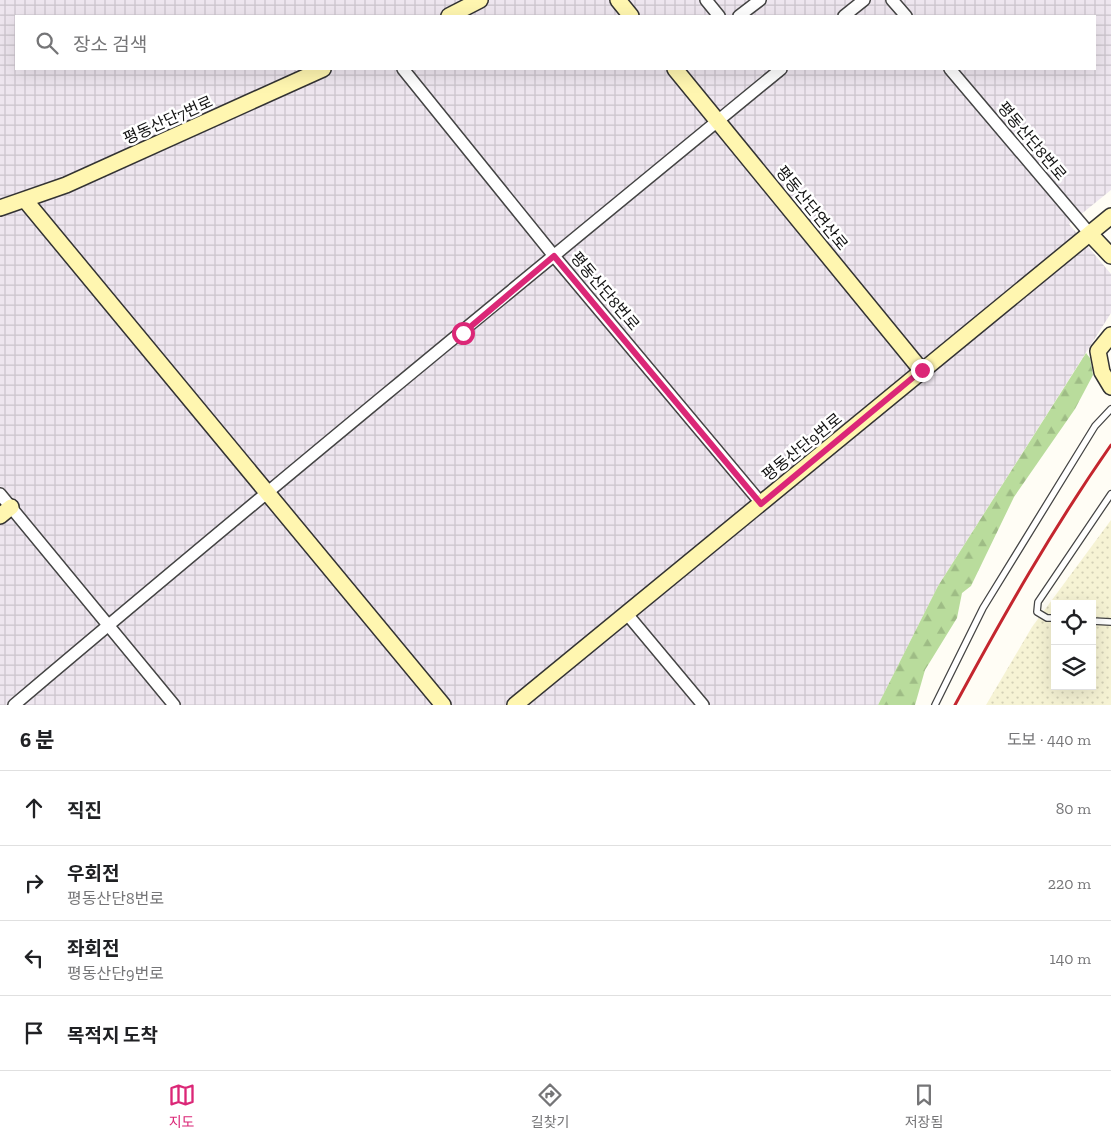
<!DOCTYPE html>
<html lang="ko">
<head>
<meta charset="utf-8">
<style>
	:root { --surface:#fff; --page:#f2f2f2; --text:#202124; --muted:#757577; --line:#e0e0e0; --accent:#db2777 }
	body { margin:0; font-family:"Zilla Slab","Noto Sans KR",serif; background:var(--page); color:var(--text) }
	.controls { position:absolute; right:15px; bottom:15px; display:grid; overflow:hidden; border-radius:0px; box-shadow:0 5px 20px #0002 }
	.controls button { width:45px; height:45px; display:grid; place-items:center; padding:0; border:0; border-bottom:1px solid var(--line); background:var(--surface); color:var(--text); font:25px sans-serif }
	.stop { position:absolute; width:15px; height:15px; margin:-11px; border:4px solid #db2777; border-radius:50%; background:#fff }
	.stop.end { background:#db2777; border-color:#fff; box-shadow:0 1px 5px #0008 }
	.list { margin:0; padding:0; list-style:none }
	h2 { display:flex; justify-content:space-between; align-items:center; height:65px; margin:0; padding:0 20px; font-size:21px }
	h2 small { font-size:16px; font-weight:400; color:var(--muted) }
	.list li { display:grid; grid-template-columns:32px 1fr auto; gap:15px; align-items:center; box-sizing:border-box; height:75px; padding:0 20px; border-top:1px solid var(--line) }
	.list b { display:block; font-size:19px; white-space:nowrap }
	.list p { margin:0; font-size:16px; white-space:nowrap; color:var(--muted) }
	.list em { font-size:16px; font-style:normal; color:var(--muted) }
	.icon { flex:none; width:28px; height:28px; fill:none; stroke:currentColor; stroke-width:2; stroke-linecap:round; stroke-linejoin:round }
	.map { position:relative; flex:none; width:1111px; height:705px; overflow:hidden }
	.search { position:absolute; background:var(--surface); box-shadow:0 5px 20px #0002; left:15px; right:15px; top:15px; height:55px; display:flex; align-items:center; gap:12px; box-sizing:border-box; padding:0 18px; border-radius:0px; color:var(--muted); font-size:19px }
	.sheet { height:365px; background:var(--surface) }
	nav { display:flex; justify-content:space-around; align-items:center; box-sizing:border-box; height:70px; border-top:1px solid var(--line); background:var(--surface); font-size:14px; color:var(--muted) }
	nav a { display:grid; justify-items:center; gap:2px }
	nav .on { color:var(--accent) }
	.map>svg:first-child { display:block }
	.industrial { fill:url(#industrial-grid); fill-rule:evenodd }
	.farmland { fill:url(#farmland-dots); fill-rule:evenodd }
	.forest { fill:url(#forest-firs) }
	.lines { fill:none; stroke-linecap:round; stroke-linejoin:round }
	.lane-casing { stroke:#444; stroke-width:8 }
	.street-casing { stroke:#444; stroke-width:14 }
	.secondary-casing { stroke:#333; stroke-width:18 }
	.lane { stroke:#fff; stroke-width:5.5 }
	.street { stroke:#fff; stroke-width:11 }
	.secondary { stroke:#fff6b0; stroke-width:15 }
	.rail { stroke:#c4262e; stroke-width:3 }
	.route { stroke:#db2777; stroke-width:6 }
	.labels { text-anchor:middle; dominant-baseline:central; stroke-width:5; stroke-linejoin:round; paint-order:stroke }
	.street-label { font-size:16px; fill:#111; stroke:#fff }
</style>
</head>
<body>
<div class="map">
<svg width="1111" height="705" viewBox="0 0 1111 705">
	<defs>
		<pattern id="industrial-grid" width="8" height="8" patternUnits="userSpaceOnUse" patternTransform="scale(1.25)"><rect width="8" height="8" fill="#eee6ef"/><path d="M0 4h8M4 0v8" fill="none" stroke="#cbc4cc"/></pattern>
		<pattern id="farmland-dots" width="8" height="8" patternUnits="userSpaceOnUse" patternTransform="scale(1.25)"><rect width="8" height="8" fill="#f6f3d4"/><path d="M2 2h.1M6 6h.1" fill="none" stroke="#d2cfb5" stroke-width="1.8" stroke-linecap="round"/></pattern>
		<pattern id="forest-firs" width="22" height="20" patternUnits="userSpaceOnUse" patternTransform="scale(1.25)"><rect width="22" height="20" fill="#b9dc9c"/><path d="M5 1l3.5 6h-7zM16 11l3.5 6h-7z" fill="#9ebc85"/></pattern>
	</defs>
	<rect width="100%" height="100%" fill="#fffdf5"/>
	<path class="industrial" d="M0 0H1111V190L1069 224 1111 274V313L938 586 878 705H0ZM16 16H1095V69H16Z"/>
	<path class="farmland" d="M1111 520V705H986L1032 627ZM1055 604H1092V686H1055Z"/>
	<polygon class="forest" points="1086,353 1090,358 1093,375 1075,409 1014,497 971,586 962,593 957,618 925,670 915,705 878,705 938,586"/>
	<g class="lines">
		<g class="lane-casing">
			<g id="lane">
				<polyline points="1055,618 1047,618 1037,612 1038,602 1111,494"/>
				<polyline points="1092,621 1111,622"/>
				<polyline points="935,705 983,608 1095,426 1111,409"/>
			</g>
		</g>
		<g class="street-casing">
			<g id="street">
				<polyline points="706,0 719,16"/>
				<polyline points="892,0 906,16"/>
				<polyline points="739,16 760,0"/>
				<polyline points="844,16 864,0"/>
				<polyline points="403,69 554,256 761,503"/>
				<polyline points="950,69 1090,234"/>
				<polyline points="0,494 174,705"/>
				<polyline points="627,614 703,705"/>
				<path d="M14 705C268 490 524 280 781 69"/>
			</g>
		</g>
		<g class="secondary-casing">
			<g id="secondary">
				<polyline points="618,0 631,16"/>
				<polyline points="449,16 480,0"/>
				<polyline points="675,69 922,371"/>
				<polyline points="25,200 443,705"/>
				<polyline points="0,208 66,185 323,69"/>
				<polyline points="1090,234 1111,256"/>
				<polyline points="1111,335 1098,351 1102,372 1111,387"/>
				<polyline points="0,516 11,507"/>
				<polyline points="515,705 1111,216"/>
			</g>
		</g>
		<use href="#lane" class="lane"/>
		<use href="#street" class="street"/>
		<use href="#secondary" class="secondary"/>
		<path class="rail" d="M955 705C1003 616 1053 528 1111 445"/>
	</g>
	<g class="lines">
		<polyline class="route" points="463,333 554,256 761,504 922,370"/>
	</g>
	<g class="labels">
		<g class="street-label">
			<text transform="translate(168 120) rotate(-24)">평동산단7번로</text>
			<text transform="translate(1032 141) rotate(50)">평동산단8번로</text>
			<text transform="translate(812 208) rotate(51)">평동산단연산로</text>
			<text transform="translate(605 291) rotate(50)">평동산단8번로</text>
			<text transform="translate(802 447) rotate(-39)">평동산단9번로</text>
		</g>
	</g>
</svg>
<div class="controls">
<button><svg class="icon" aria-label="locate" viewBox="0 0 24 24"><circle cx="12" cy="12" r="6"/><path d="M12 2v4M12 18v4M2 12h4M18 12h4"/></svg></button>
<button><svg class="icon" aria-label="layers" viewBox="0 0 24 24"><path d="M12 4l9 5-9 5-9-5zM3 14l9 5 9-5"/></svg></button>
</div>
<div class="stop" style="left:463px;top:333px"></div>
<div class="stop end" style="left:922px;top:370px"></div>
<div class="search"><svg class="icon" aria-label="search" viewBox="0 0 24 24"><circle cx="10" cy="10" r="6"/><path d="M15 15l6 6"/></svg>장소 검색</div>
</div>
<section class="sheet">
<h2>6 분<small>도보 · 440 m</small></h2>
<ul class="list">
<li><svg class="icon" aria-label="ahead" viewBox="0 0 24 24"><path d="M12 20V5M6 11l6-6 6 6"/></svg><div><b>직진</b></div><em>80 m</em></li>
<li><svg class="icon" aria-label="right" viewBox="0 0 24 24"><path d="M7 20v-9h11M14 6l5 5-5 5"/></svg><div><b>우회전</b><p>평동산단8번로</p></div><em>220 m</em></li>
<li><svg class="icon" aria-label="left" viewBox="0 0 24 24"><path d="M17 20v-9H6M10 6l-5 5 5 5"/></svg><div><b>좌회전</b><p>평동산단9번로</p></div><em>140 m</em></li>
<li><svg class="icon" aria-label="arrive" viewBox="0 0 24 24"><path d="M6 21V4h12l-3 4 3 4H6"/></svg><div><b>목적지 도착</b></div></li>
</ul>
</section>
<nav>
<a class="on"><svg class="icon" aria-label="map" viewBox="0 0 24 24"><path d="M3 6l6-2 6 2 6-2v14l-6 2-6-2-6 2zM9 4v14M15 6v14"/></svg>지도</a>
<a><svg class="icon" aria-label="directions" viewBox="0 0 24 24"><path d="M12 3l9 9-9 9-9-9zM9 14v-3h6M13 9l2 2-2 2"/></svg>길찾기</a>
<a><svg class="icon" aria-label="saved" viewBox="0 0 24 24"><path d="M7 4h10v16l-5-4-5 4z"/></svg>저장됨</a>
</nav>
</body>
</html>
